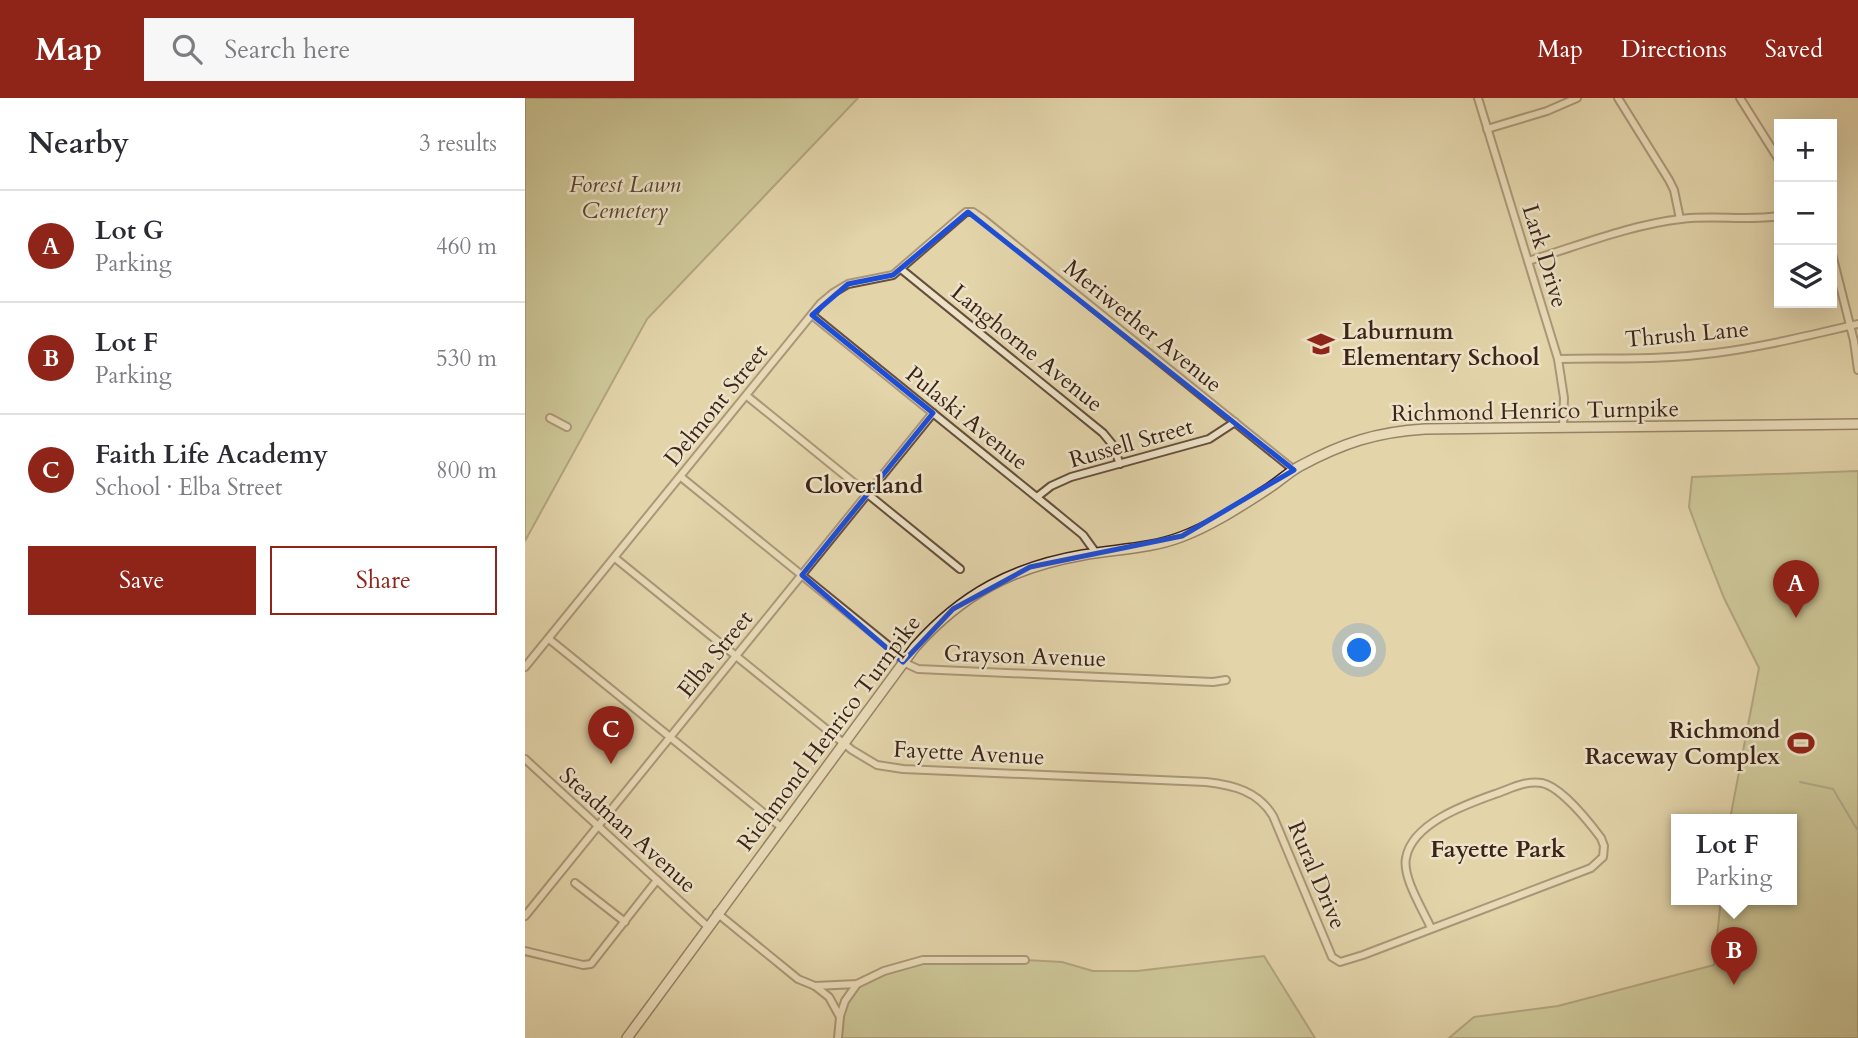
<!DOCTYPE html>
<html lang="en">
<head>
<meta charset="utf-8">
<style>
	:root { --surface:#fff; --page:#f7f7f7; --text:#2b2b33; --muted:#7c7c81; --line:#e1e1e2; --accent:#8f2418 }
	body { margin:0; font-family:Cardo,serif; background:var(--page); color:var(--text) }
	.controls { position:absolute; right:21px; top:21px; display:grid; overflow:hidden; border-radius:0px; box-shadow:0 7px 28px #0002 }
	.controls button { width:63px; height:63px; display:grid; place-items:center; padding:0; border:0; border-bottom:2px solid var(--line); background:var(--surface); color:var(--text); font:35px sans-serif }
	.you { position:absolute; left:835px; top:553px; width:24px; height:24px; margin:-18px; border:5px solid #fff; border-radius:50%; background:#1a73e8; box-shadow:0 0 0 10px #1a73e833 }
	.badge { display:grid; place-items:center; width:46px; height:46px; border-radius:50%; background:var(--accent); color:#fff; font-size:23px; font-weight:700 }
	.pin { position:absolute; translate:-50% -58px; filter:drop-shadow(0 2px 4px #0008) }
	.pin::after { content:''; position:absolute; top:37px; width:24px; height:21px; background:inherit; clip-path:polygon(0 0,100% 0,50% 100%) }
	.popup { position:absolute; left:1146px; top:716px; width:126px; height:91px; box-sizing:border-box; display:grid; place-content:center; border-radius:0px; background:var(--surface); filter:drop-shadow(0 2px 5px #0005); font-size:23px; white-space:nowrap; color:var(--muted) }
	.popup b { font-size:26px; color:var(--text) }
	.popup::after { content:''; position:absolute; left:50%; top:100%; margin-left:-14px; border:14px solid transparent; border-top-color:var(--surface) }
	.list { margin:0; padding:0; list-style:none }
	h2 { display:flex; justify-content:space-between; align-items:center; height:91px; margin:0; padding:0 28px; font-size:30px }
	h2 small { font-size:23px; font-weight:400; color:var(--muted) }
	.list li { display:grid; grid-template-columns:46px 1fr auto; gap:21px; align-items:center; box-sizing:border-box; height:112px; padding:0 28px; border-top:2px solid var(--line) }
	.list b { display:block; font-size:26px; white-space:nowrap }
	.list p { margin:0; font-size:23px; white-space:nowrap; color:var(--muted) }
	.list em { font-size:23px; font-style:normal; color:var(--muted) }
	.actions { display:flex; gap:14px; padding:21px 28px }
	.actions a { flex:1; padding:16px 0; border:2px solid var(--accent); border-radius:0px; text-align:center; font-size:24px; color:var(--accent) }
	.actions .main { background:var(--accent); color:#fff }
	.icon { flex:none; width:38px; height:38px; fill:none; stroke:currentColor; stroke-width:2; stroke-linecap:round; stroke-linejoin:round }
	.map { position:relative; flex:none; width:1333px; height:940px; overflow:hidden }
	header { display:flex; align-items:center; gap:42px; box-sizing:border-box; height:98px; padding:0 35px; background:var(--accent); color:#fff }
	header strong { font-size:33px }
	nav { display:flex; gap:38px; margin-inline-start:auto; font-size:24px }
	.search { width:490px; height:63px; background:var(--page); display:flex; align-items:center; gap:18px; box-sizing:border-box; padding:0 24px; border-radius:0px; color:var(--muted); font-size:26px }
	main { display:flex }
	aside { flex:1; background:var(--surface) }
	.map>svg:first-child { display:block }
	.green { fill:#b6bc87; stroke:#797050; stroke-width:2 }
	.lines { fill:none; stroke-linecap:round; stroke-linejoin:round }
	.stream { stroke:#717c6f; stroke-width:2 }
	.street-casing { stroke:#664f3d; stroke-width:10 }
	.secondary-casing { stroke:#3c2319; stroke-width:12 }
	.street { stroke:#ede3c8; stroke-width:6 }
	.secondary { stroke:#ede3c8; stroke-width:9 }
	.marked { fill:none; stroke:#1d4ed8; stroke-width:5; stroke-linejoin:round }
	.labels { text-anchor:middle; dominant-baseline:central; stroke-width:5; stroke-linejoin:round; paint-order:stroke }
	.park-label { font-size:23px; font-style:italic; fill:#5a4934; stroke:#ede3c8 }
	.street-label { font-size:23px; fill:#3c2319; stroke:#ede3c8 }
	.poi-label { font-size:23px; font-weight:bold; fill:#3c2319; stroke:#ede3c8; text-anchor:start }
	.neighbourhood-label { font-size:24px; font-weight:bold; fill:#3c2319; stroke:#ede3c8 }
</style>
</head>
<body>
<header>
<strong>Map</strong>
<div class="search"><svg class="icon" aria-label="search" viewBox="0 0 24 24"><circle cx="10" cy="10" r="6"/><path d="M15 15l6 6"/></svg>Search here</div>
<nav><a>Map</a><a>Directions</a><a>Saved</a></nav>
</header>
<main>
<aside>
<h2>Nearby<small>3 results</small></h2>
<ul class="list">
<li><span class="badge">A</span><div><b>Lot G</b><p>Parking</p></div><em>460 m</em></li>
<li><span class="badge">B</span><div><b>Lot F</b><p>Parking</p></div><em>530 m</em></li>
<li><span class="badge">C</span><div><b>Faith Life Academy</b><p>School · Elba Street</p></div><em>800 m</em></li>
</ul>
<div class="actions"><a class="main">Save</a><a>Share</a></div>
</aside>
<div class="map">
<svg width="1333" height="940" viewBox="0 0 1333 940">
	<rect width="100%" height="100%" fill="#e3d4aa"/>
	<filter id="stains"><feTurbulence type="fractalNoise" baseFrequency=".00286" numOctaves="4"/><feColorMatrix values="0 0 0 0 .2 0 0 0 0 .09 0 0 0 0 .02 0 0 0 .5 -.17"/></filter>
	<radialGradient id="worn" r=".72"><stop offset=".6" stop-color="#630" stop-opacity="0"/><stop offset="1" stop-color="#630" stop-opacity=".3"/></radialGradient>
	<g class="green">
		<polygon points="0,0 333,0 122,221 0,443"/>
		<polygon points="1333,373 1333,940 924,940 949,919 1033,908 1189,867 1196,801 1267,801 1267,721 1205,721 1234,570 1199,500 1178,447 1164,409 1167,379"/>
		<polygon points="739,858 790,940 313,940 315,919 332,886 398,862 500,862 537,864 568,873 612,873"/>
	</g>
	<g class="lines">
		<polyline class="stream" points="1275,684 1308,691 1333,733"/>
		<g class="street-casing">
			<g id="street">
				<polyline points="953,0 1033,261 1039,300 1038,330"/>
				<polyline points="1093,0 1144,82 1149,92 1155,121"/>
				<polyline points="1215,0 1254,62"/>
				<polyline points="962,31 1022,13 1052,0"/>
				<polyline points="1307,156 1329,243 1333,272"/>
				<path d="M1003 163C1053 148 1104 127 1156 121 1189 117 1223 123 1254 118"/>
				<polyline points="376,171 578,335 587,346 595,366"/>
				<polyline points="287,217 525,410 558,437 571,455"/>
				<path d="M1033 261C1085 260 1138 262 1190 255 1238 249 1285 237 1333 226"/>
				<polyline points="222,298 435,471"/>
				<polyline points="25,320 42,329"/>
				<polyline points="156,379 365,549 378,564 393,571 688,584 701,582"/>
				<polyline points="512,399 526,388 546,379 684,341 710,324"/>
				<path d="M90 460 327 652 352 667 378 671 681 684C708 687 733 693 748 718L807 859 815 864 838 857 1066 770 1078 759 1079 748 1076 740C1064 724 1036 689 1017 685 1001 682 985 691 970 696 942 706 887 725 881 760 877 779 898 812 906 830"/>
				<polyline points="24,541 256,729"/>
				<polyline points="0,569 296,205 308,195 323,186 368,177 441,114 448,114 458,121 769,372"/>
				<polyline points="0,661 182,828"/>
				<polyline points="50,785 100,824"/>
				<polyline points="192,815 273,881 290,888 304,899 315,919 313,940"/>
				<polyline points="0,818 408,315"/>
				<polyline points="0,853 58,867 66,866 132,782"/>
				<polyline points="290,888 332,886 359,873 398,862 500,862"/>
				<polyline points="315,918 320,903 332,886"/>
			</g>
		</g>
		<g class="secondary-casing">
			<path id="secondary" d="M102 940 390 549C437 496 488 469 558 457 591 451 624 451 656 439 688 427 716 408 744 390 755 383 764 374 775 368 818 345 851 334 900 331L1333 326"/>
		</g>
		<use href="#street" class="street"/>
		<use href="#secondary" class="secondary"/>
	</g>
	<path d="M0 0H1333V940H0ZM443 114 769 372 657 438 505 469 428 511 378 564 277 477 408 315 287 217 323 186 368 177Z" fill="#e3d4aa" fill-opacity=".55" fill-rule="evenodd"/>
	<path class="marked" d="M443 114 769 372 657 438 505 469 428 511 378 564 277 477 408 315 287 217 323 186 368 177Z"/>
	<defs>
		<g id="school-bare" transform="scale(2.1)"><path d="M0-5L7-2L0 1L-7-2ZM-4 1L0 2.5L4 1V4Q0 6-4 4Z" fill="#8f2418" stroke="#ede3c8" stroke-width="2.5" paint-order="stroke"/></g>
		<g id="stadium-bare" transform="scale(2.1)"><path d="M0-5a6.5 5 0 1 0 0 10a6.5 5 0 1 0 0-10ZM-3.5-1.8h7v3.6h-7Z" fill="#8f2418" stroke="#ede3c8" stroke-width="2.5" paint-order="stroke"/></g>
	</defs>
	<g fill-rule="evenodd">
		<use href="#school-bare" x="796" y="246"/>
		<use href="#stadium-bare" x="1276" y="645"/>
	</g>
	<g class="labels">
		<g class="park-label">
			<text x="100" y="86">Forest Lawn<tspan x="100" dy="26">Cemetery</tspan></text>
		</g>
		<g class="street-label">
			<text transform="translate(1020 158) rotate(73)">Lark Drive</text>
			<text transform="translate(618 228) rotate(39)">Meriwether Avenue</text>
			<text transform="translate(1162 236) rotate(-5)">Thrush Lane</text>
			<text transform="translate(502 250) rotate(39)">Langhorne Avenue</text>
			<text transform="translate(191 307) rotate(-51)">Delmont Street</text>
			<text transform="translate(1010 313) rotate(-1)">Richmond Henrico Turnpike</text>
			<text transform="translate(442 320) rotate(39)">Pulaski Avenue</text>
			<text transform="translate(606 345) rotate(-16)">Russell Street</text>
			<text transform="translate(190 556) rotate(-51)">Elba Street</text>
			<text transform="translate(500 558) rotate(2)">Grayson Avenue</text>
			<text transform="translate(304 635) rotate(-53)">Richmond Henrico Turnpike</text>
			<text transform="translate(444 655) rotate(3)">Fayette Avenue</text>
			<text transform="translate(103 732) rotate(42)">Steadman Avenue</text>
			<text transform="translate(792 777) rotate(67)">Rural Drive</text>
		</g>
		<g class="poi-label">
			<text x="817" y="233">Laburnum<tspan x="817" dy="26">Elementary School</tspan></text>
			<text x="1255" y="632" text-anchor="end">Richmond<tspan x="1255" dy="26">Raceway Complex</tspan></text>
		</g>
		<g class="neighbourhood-label">
			<text x="339" y="387">Cloverland</text>
			<text x="973" y="751">Fayette Park</text>
		</g>
	</g>
	<rect width="100%" height="100%" filter="url(#stains)"/>
	<rect width="100%" height="100%" fill="url(#worn)"/>
</svg>
<div class="controls">
<button>+</button>
<button>−</button>
<button><svg class="icon" aria-label="layers" viewBox="0 0 24 24"><path d="M12 4l9 5-9 5-9-5zM3 14l9 5 9-5"/></svg></button>
</div>
<div class="you"></div>
<div class="pin badge" style="left:1271px;top:520px">A</div>
<div class="pin badge" style="left:1209px;top:887px">B</div>
<div class="popup"><b>Lot F</b>Parking</div>
<div class="pin badge" style="left:86px;top:666px">C</div>
</div>
</main>
</body>
</html>
